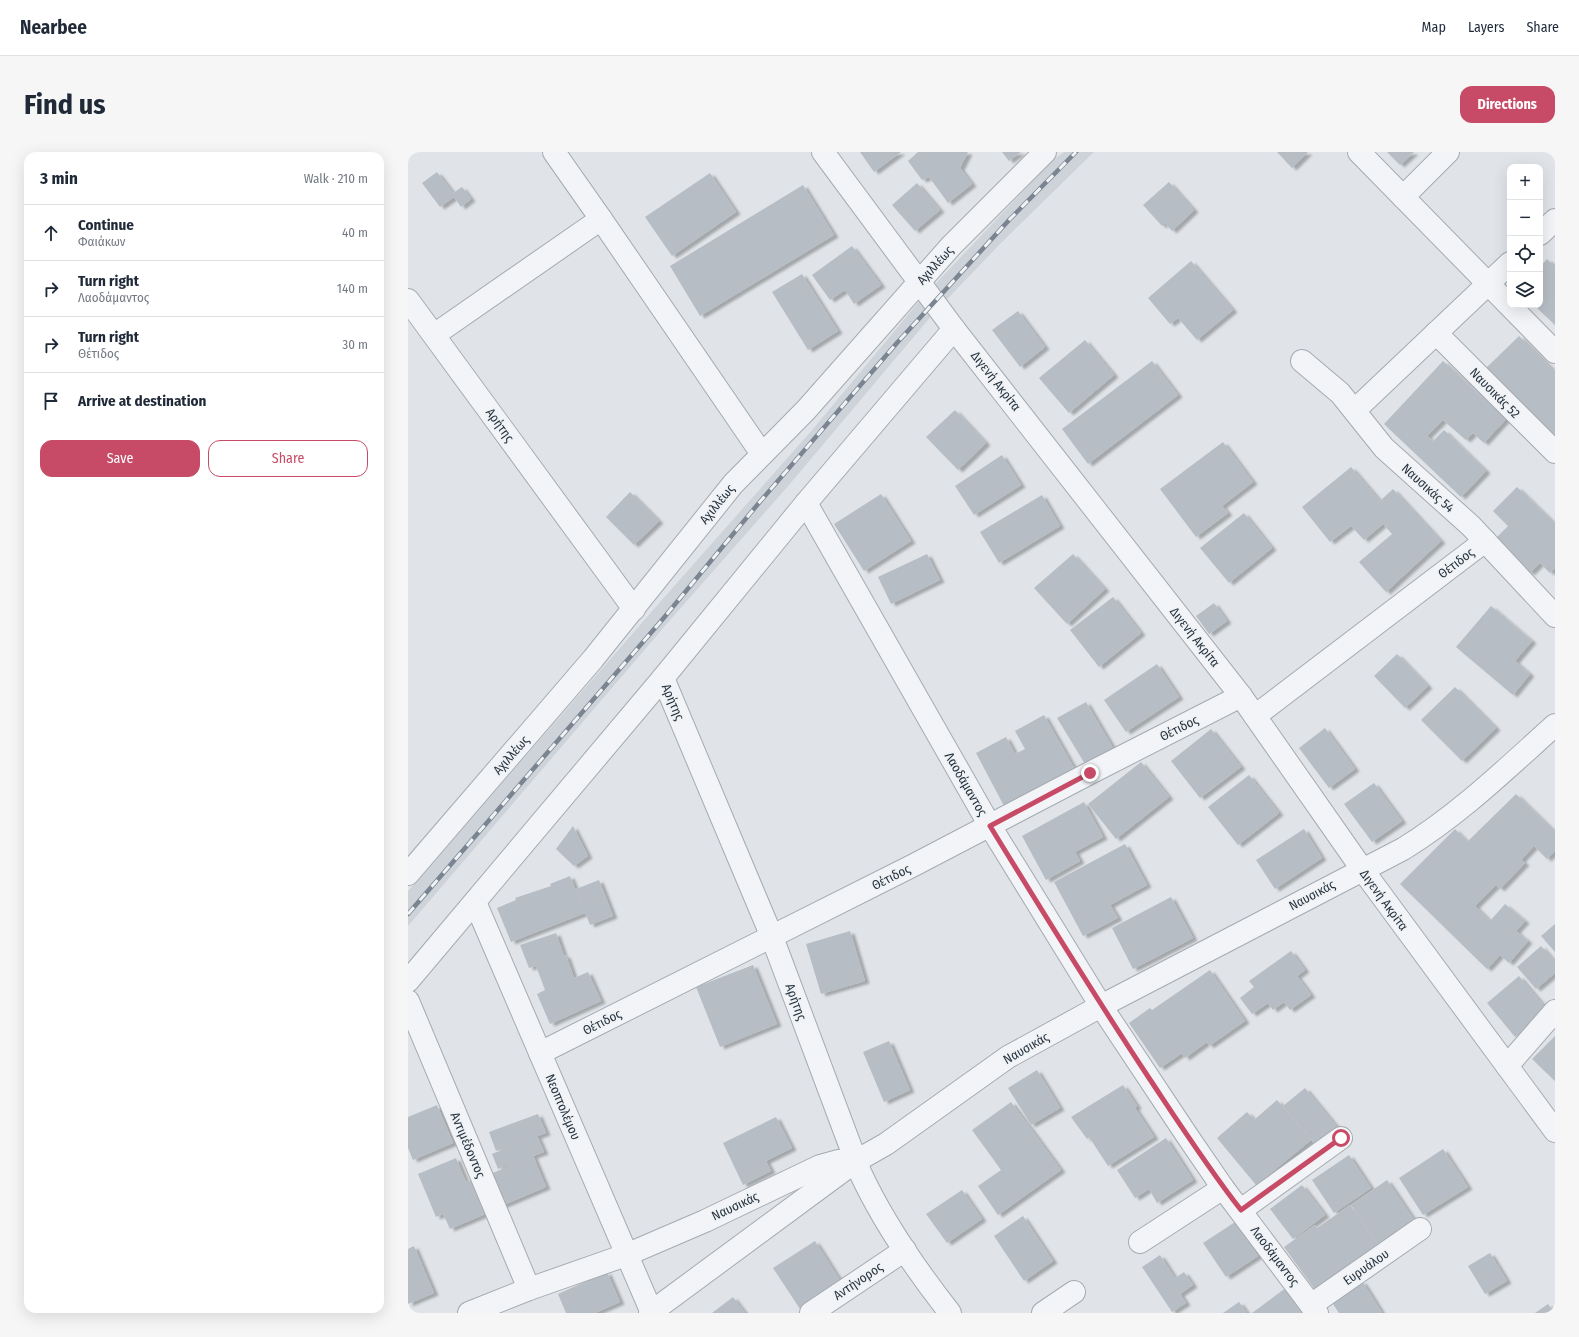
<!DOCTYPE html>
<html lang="en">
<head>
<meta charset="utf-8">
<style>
	:root { --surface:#fff; --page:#f6f6f7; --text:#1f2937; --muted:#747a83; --line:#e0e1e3; --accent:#c74b67 }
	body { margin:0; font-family:"Fira Sans Condensed",sans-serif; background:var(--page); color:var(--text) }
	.controls { position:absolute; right:12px; top:12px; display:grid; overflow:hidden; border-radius:8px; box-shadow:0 4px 16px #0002 }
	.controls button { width:36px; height:36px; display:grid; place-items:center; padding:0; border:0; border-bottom:1px solid var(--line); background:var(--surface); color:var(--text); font:20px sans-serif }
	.stop { position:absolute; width:12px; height:12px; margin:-9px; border:3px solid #c74b67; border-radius:50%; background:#fff }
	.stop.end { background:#c74b67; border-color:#fff; box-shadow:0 1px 4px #0008 }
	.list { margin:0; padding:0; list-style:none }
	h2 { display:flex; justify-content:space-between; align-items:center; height:52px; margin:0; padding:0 16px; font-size:17px }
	h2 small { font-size:13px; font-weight:400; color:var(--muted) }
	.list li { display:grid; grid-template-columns:26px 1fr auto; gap:12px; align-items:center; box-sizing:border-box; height:56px; padding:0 16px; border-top:1px solid var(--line) }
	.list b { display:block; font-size:15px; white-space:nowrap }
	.list p { margin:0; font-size:13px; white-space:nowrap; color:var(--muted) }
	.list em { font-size:13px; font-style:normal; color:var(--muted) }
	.actions { display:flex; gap:8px; padding:12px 16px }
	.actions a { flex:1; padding:9px 0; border:1px solid var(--accent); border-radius:12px; text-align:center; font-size:14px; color:var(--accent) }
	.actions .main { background:var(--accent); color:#fff }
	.icon { flex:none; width:22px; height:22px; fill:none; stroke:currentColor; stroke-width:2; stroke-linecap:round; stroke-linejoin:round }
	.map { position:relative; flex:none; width:1147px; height:1161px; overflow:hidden; border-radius:12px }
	header { display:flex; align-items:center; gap:24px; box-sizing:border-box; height:56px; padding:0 20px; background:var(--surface); border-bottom:1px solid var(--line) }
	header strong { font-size:19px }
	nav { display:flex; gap:22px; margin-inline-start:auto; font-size:14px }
	.intro { display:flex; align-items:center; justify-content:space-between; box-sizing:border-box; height:96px; padding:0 24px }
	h1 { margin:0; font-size:28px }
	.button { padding:10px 18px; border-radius:12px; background:var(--accent); color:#fff; font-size:14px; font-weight:700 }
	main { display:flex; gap:24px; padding:0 24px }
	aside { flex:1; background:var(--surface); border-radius:12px; box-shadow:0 4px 16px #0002 }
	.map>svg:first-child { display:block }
	.built { fill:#ced3da }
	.building { fill:#b7bdc5; filter:url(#shadow) }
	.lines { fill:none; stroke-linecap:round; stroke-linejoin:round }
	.minor-casing { stroke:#a5abb2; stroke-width:24 }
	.minor { stroke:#f2f4f7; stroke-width:22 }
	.rail-casing { stroke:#7a8591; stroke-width:4.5 }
	.rail { stroke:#eff3f6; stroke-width:3; stroke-dasharray:9; stroke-linecap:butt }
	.route { stroke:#c74b67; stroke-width:5 }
	.labels { text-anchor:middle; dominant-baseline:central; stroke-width:3.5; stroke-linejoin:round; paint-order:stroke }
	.street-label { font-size:13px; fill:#29333f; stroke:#eff3f6 }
</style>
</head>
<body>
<header>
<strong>Nearbee</strong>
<nav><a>Map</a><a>Layers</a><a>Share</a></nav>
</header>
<div class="intro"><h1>Find us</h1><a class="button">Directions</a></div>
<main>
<aside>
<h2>3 min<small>Walk · 210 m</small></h2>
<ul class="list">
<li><svg class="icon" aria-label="ahead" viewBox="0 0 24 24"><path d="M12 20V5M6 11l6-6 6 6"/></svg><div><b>Continue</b><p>Φαιάκων</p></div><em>40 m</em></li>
<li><svg class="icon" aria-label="right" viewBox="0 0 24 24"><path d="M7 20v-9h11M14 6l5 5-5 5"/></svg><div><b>Turn right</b><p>Λαοδάμαντος</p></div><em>140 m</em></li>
<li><svg class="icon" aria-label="right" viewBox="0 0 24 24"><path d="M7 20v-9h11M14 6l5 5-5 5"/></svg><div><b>Turn right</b><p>Θέτιδος</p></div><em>30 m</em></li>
<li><svg class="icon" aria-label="arrive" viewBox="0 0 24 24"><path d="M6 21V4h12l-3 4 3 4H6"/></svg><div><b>Arrive at destination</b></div></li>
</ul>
<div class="actions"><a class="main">Save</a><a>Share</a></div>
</aside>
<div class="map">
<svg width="1147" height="1161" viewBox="0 0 1147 1161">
	<defs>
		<filter id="shadow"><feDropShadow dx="4.5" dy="2.5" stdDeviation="1" flood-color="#0004"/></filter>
	</defs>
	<rect width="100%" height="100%" fill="#e0e4e8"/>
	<polygon class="built" points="656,0 686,0 593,91 525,162 381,333 263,467 0,774 0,739 253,449 405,277 513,147 645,8"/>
	<g class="building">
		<polygon points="452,0 493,0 466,20"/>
		<polygon points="510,0 560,0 552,16 564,32 540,51 521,25 514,28 500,9"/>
		<polygon points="594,0 613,0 601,9"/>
		<polygon points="869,0 900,0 884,16"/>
		<polygon points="979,0 1006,0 992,13"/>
		<polygon points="29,20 45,41 54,35 63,47 53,55 46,45 32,55 14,31"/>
		<polygon points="302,21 328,60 264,104 237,65"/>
		<polygon points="761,30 786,58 764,79 757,71 754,74 735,53"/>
		<polygon points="509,31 532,58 507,79 484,53"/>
		<polygon points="395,33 426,83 292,164 262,114"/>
		<polygon points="444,94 473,133 446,152 437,138 422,148 404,123"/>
		<polygon points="1139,107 1147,115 1147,173 1126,153 1132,153 1132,115"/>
		<polygon points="783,109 825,158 789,188 770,166 762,172 740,146"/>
		<polygon points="394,122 430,179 400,198 364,140"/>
		<polygon points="610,159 637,195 612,215 584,178"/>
		<polygon points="1111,184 1147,220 1147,291 1075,219"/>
		<polygon points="677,188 706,223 661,261 631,226"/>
		<polygon points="744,209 770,243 680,312 654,277"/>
		<polygon points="1035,209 1098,267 1076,291 1065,281 1058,288 1035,268 1019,284 1025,289 1036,278 1078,319 1053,345 976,272"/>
		<polygon points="547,258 578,291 550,318 518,285"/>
		<polygon points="815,290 845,330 814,354 820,361 788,385 752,337"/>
		<polygon points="594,303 613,333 566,363 547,334"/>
		<polygon points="943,315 972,349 985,337 1033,389 978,440 951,410 984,382 975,372 956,388 943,374 922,390 894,355"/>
		<polygon points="1109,335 1147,372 1147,416 1142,421 1132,411 1122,421 1087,387 1100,374 1085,359"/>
		<polygon points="222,340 251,369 226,393 198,365"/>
		<polygon points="473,342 503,389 456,419 426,372"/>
		<polygon points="634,343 652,374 591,411 572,380"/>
		<polygon points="836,361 864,396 821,431 792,396"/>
		<polygon points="519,402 532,428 483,452 470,425"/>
		<polygon points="665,402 697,437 659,472 626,436"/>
		<polygon points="705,445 733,481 691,515 662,478"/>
		<polygon points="806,451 819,469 801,482 788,464"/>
		<polygon points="1083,454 1124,489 1107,509 1122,522 1105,543 1048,495"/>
		<polygon points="989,502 1020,534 997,556 966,524"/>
		<polygon points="749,512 771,545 718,580 696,548"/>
		<polygon points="1047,535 1088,576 1054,609 1013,568"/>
		<polygon points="678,550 705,596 677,612 649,566"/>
		<polygon points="636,563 666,616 596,654 568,601 598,585 607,602 617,597 607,579"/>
		<polygon points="917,576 947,617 921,636 891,596"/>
		<polygon points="803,577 833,615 792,646 763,609"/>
		<polygon points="733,610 761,645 708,687 680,652"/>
		<polygon points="841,623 871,661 830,693 800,655"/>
		<polygon points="966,631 994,669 964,690 936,652"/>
		<polygon points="1108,642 1147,680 1147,699 1139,707 1126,694 1113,708 1117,711 1092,737 1088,733 1067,754 1082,769 1097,752 1117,769 1108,779 1120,789 1101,811 1092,803 1079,817 992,732 1047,677 1059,690"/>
		<polygon points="676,650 695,685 667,700 672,709 638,728 614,684"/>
		<polygon points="165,674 180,704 166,714 148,697"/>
		<polygon points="896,677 914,706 867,737 848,708"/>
		<polygon points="717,692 739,733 702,753 710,766 675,784 646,730"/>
		<polygon points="162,724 177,761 103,790 89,756 108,748 107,746 143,734 142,732"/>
		<polygon points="191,728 205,764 182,773 168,737"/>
		<polygon points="763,745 785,786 725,817 704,776"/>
		<polygon points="1147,772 1147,800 1133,784"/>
		<polygon points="442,779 457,829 413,842 398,792"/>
		<polygon points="148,781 156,804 158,803 166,826 180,820 193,849 142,872 129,842 137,838 128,814 121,816 112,793"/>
		<polygon points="1133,794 1147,810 1147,821 1128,837 1109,815"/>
		<polygon points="883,799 897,818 889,824 903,843 882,858 876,850 865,858 860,851 844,862 832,846 846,835 841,829"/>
		<polygon points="345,813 369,872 312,895 288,835"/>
		<polygon points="802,818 837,869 801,894 799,890 777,906 774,901 752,916 721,871 742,856 744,858"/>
		<polygon points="1111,824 1140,859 1107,885 1079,851"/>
		<polygon points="1147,884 1147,929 1124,907"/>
		<polygon points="481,889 502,938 476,950 455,900"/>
		<polygon points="629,918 652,956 623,973 600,936"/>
		<polygon points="715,933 729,954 727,956 746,985 700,1014 681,985 679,987 663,965"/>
		<polygon points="897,936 929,975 908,993 875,954"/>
		<polygon points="869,948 903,988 848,1033 809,986 839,960 846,968"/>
		<polygon points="603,950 653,1018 590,1063 570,1034 593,1018 564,978"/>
		<polygon points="29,953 45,991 5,1008 0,996 0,965"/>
		<polygon points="130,962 138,981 88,999 81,980"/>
		<polygon points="368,965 384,996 358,1009 363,1019 335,1033 315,991"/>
		<polygon points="129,984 136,1000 90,1017 84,1002"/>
		<polygon points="758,986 785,1028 749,1051 741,1037 727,1046 709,1018"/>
		<polygon points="1035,997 1060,1035 1015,1063 991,1026"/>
		<polygon points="941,1003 963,1036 926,1061 904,1028"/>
		<polygon points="125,1004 138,1035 93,1054 80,1023"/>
		<polygon points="48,1006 58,1030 68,1026 82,1060 42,1077 35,1062 28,1065 10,1022"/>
		<polygon points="979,1028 1006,1068 970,1092 943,1053"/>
		<polygon points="894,1033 917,1063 885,1087 862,1057"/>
		<polygon points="554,1038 574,1067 539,1091 518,1062"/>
		<polygon points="942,1053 974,1099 910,1142 876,1095 907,1073 909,1076"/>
		<polygon points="615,1064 645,1109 616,1129 586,1084"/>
		<polygon points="827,1070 850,1104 818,1125 795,1091"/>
		<polygon points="407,1089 433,1130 392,1157 365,1116"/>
		<polygon points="6,1094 26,1141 0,1152 0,1097"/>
		<polygon points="1082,1101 1099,1129 1077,1142 1060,1114"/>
		<polygon points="752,1103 767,1126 776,1120 785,1133 772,1142 778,1151 764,1160 734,1115"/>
		<polygon points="199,1120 212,1150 187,1161 158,1161 150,1142"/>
		<polygon points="954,1129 974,1161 931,1161 923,1149"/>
		<polygon points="879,1135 899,1161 844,1161"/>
		<polygon points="325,1145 337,1161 304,1161"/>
		<polygon points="831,1150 839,1161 815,1161"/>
		<polygon points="1140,1152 1146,1161 1127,1161"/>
	</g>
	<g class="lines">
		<g class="minor-casing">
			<g id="minor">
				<polyline points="146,0 193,67 354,302"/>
				<polyline points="415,0 546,177 833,544 954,717 1147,979"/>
				<polyline points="951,0 1147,200"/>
				<polyline points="995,45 1040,0"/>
				<polyline points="1132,82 1147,68"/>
				<polyline points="0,148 226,457"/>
				<polyline points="1028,181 1147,300"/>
				<polyline points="26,183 193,67"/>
				<polyline points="894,209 932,241 976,296 1063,374 1147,464"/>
				<polyline points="947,258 1102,111"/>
				<polyline points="398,351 582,674 693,854 778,982 815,1036 909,1161"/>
				<path d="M255 526 364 785 452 1020C474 1068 510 1120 542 1161"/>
				<polyline points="847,564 1077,389"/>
				<polyline points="0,722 185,507 325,332 398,258 543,94 637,0"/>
				<polyline points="67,750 244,1161"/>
				<polyline points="0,829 255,526 398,351 546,177"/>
				<polyline points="0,849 121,1137"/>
				<polyline points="132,901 504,714 682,621 833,544"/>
				<polyline points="1099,914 1147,859"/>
				<polyline points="833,1058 933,986"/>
				<polyline points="732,1090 815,1036"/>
				<polyline points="903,1153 1012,1077"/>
				<path d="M61 1161 121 1137 218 1103 297 1069 412 1014 430 1009H448L478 992 600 905 693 854 995 697C1051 663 1099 616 1147 573"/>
				<polyline points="242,1161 448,1009"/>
				<polyline points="403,1161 497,1098"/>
				<polyline points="635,1161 666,1140"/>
			</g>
		</g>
		<use href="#minor" class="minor"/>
		<g class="rail-casing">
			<polyline id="rail" points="0,762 254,468 350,352 488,192 602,67 668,0"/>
		</g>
		<use href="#rail" class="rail"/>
	</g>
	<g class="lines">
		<path class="route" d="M682 621 582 674C634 759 686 843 741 926 771 971 800 1016 833 1058L933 986"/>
	</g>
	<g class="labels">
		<g class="street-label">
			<text transform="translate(527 113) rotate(-48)">Αχιλλέως</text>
			<text transform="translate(588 229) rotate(52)">Διγενή Ακρίτα</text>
			<text transform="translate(1087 241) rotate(45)">Ναυσικάς 52</text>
			<text transform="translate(92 273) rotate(54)">Αρήτης</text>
			<text transform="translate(1020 336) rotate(42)">Ναυσικάς 54</text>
			<text transform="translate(309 352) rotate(-51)">Αχιλλέως</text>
			<text transform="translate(1048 411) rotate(-37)">Θέτιδος</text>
			<text transform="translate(787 485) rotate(52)">Διγενή Ακρίτα</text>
			<text transform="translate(265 550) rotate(67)">Αρήτης</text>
			<text transform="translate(771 576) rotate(-27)">Θέτιδος</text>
			<text transform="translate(103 603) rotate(-49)">Αχιλλέως</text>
			<text transform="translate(558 632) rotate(60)">Λαοδάμαντος</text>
			<text transform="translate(483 725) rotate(-27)">Θέτιδος</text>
			<text transform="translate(904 743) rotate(-28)">Ναυσικάς</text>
			<text transform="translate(976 748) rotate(54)">Διγενή Ακρίτα</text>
			<text transform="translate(388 850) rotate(70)">Αρήτης</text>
			<text transform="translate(194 870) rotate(-27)">Θέτιδος</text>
			<text transform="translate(618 896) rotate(-30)">Ναυσικάς</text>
			<text transform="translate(155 955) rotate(67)">Νεοπτολέμου</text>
			<text transform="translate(60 993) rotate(67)">Αντιμέδοντος</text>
			<text transform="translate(327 1054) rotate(-25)">Ναυσικάς</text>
			<text transform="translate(867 1104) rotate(53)">Λαοδάμαντος</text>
			<text transform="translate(958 1115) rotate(-35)">Ευρυάλου</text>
			<text transform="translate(450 1129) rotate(-34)">Αντήνορος</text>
		</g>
	</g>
</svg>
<div class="controls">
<button>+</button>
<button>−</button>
<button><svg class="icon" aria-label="locate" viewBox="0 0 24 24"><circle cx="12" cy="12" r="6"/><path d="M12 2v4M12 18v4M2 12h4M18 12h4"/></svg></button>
<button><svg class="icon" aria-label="layers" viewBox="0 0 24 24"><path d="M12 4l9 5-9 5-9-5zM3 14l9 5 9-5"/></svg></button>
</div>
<div class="stop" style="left:933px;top:986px"></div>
<div class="stop end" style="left:682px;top:621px"></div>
</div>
</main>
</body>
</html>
